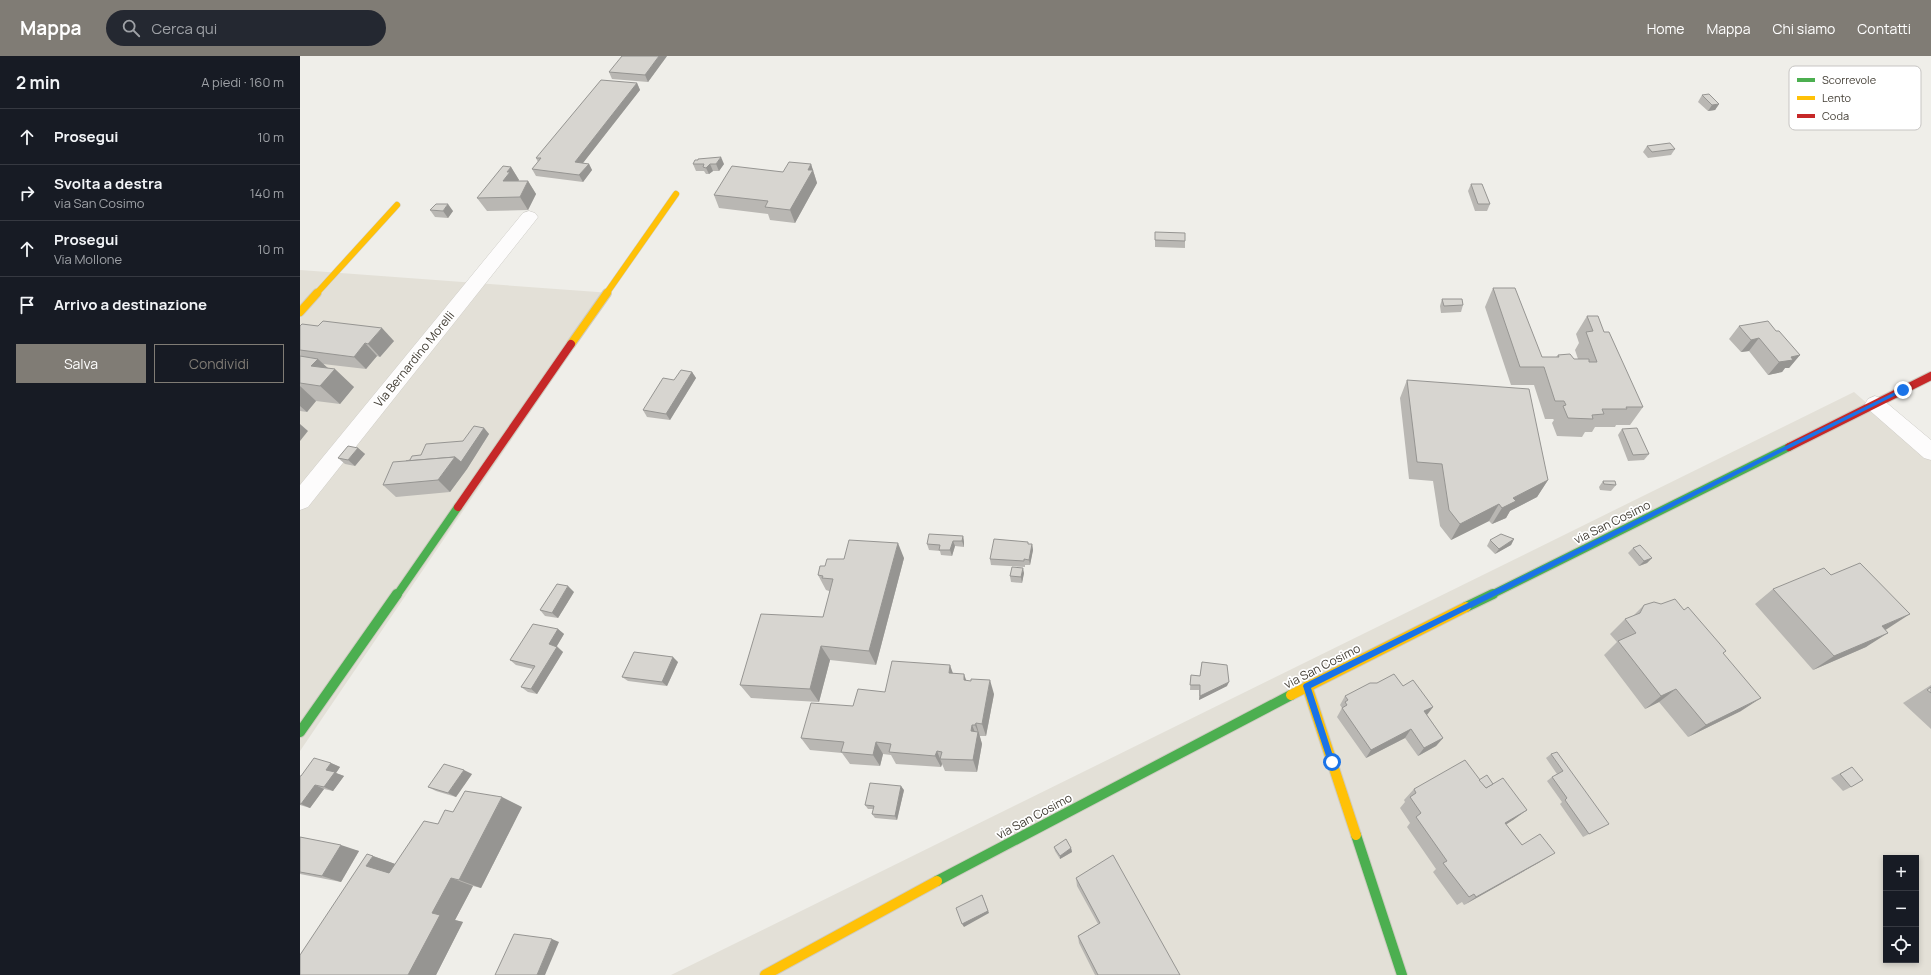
<!DOCTYPE html>
<html lang="it">
<head>
<meta charset="utf-8">
<style>
	:root { --surface:#171b24; --page:#242831; --text:#f1f3f6; --muted:#9ea1a6; --line:#363941; --accent:#807c75 }
	body { margin:0; font-family:Manrope,sans-serif; background:var(--page); color:var(--text) }
	.controls { position:absolute; right:12px; bottom:12px; display:grid; overflow:hidden; border-radius:0px; box-shadow:0 2px 6px #0003 }
	.controls button { width:36px; height:36px; display:grid; place-items:center; padding:0; border:0; border-bottom:1px solid var(--line); background:var(--surface); color:var(--text); font:20px sans-serif }
	.stop { position:absolute; width:12px; height:12px; margin:-9px; border:3px solid #1a73e8; border-radius:50%; background:#fff }
	.stop.end { background:#1a73e8; border-color:#fff; box-shadow:0 1px 4px #0008 }
	.list { margin:0; padding:0; list-style:none }
	h2 { display:flex; justify-content:space-between; align-items:center; height:52px; margin:0; padding:0 16px; font-size:17px }
	h2 small { font-size:13px; font-weight:400; color:var(--muted) }
	.list li { display:grid; grid-template-columns:26px 1fr auto; gap:12px; align-items:center; box-sizing:border-box; height:56px; padding:0 16px; border-top:1px solid var(--line) }
	.list b { display:block; font-size:15px; white-space:nowrap }
	.list p { margin:0; font-size:13px; white-space:nowrap; color:var(--muted) }
	.list em { font-size:13px; font-style:normal; color:var(--muted) }
	.actions { display:flex; gap:8px; padding:12px 16px }
	.actions a { flex:1; padding:9px 0; border:1px solid var(--accent); border-radius:0px; text-align:center; font-size:14px; color:var(--accent) }
	.actions .main { background:var(--accent); color:#fff }
	.icon { flex:none; width:22px; height:22px; fill:none; stroke:currentColor; stroke-width:2; stroke-linecap:round; stroke-linejoin:round }
	.map { position:relative; flex:none; width:1631px; height:919px; overflow:hidden }
	header { display:flex; align-items:center; gap:24px; box-sizing:border-box; height:56px; padding:0 20px; background:var(--accent); color:#fff }
	header strong { font-size:19px }
	nav { display:flex; gap:22px; margin-inline-start:auto; font-size:14px }
	.search { width:280px; height:36px; background:var(--page); display:flex; align-items:center; gap:10px; box-sizing:border-box; padding:0 14px; border-radius:22px; color:var(--muted); font-size:15px }
	main { display:flex }
	aside { flex:1; background:var(--surface) }
	.map>svg:first-child { display:block }
	.residential { fill:#e3e0d7; fill-rule:evenodd }
	.lines { fill:none; stroke-linecap:round; stroke-linejoin:round }
	.street-casing { stroke:#cccac5; stroke-width:1 }
	.fast-far1-casing { stroke:#cecbc0; stroke-width:10 }
	.fast-casing { stroke:#cecbc0; stroke-width:12 }
	.slow-far2-casing { stroke:#cecbc0; stroke-width:7 }
	.slow-far1-casing { stroke:#cecbc0; stroke-width:10 }
	.slow-casing { stroke:#cecbc0; stroke-width:12 }
	.jam-casing { stroke:#cecbc0; stroke-width:10 }
	.street { fill:#fdfcfc; fill-rule:evenodd }
	.fast-far1 { stroke:#4caf50; stroke-width:8 }
	.fast { stroke:#4caf50; stroke-width:10 }
	.slow-far2 { stroke:#ffc107; stroke-width:6 }
	.slow-far1 { stroke:#ffc107; stroke-width:8 }
	.slow { stroke:#ffc107; stroke-width:10 }
	.jam { stroke:#c62828; stroke-width:8 }
	.wall { fill:#b9b7b3 }
	.shaded-wall { fill:#969592 }
	.building { fill:#d7d5d0; stroke:#969592 }
	.route { fill:#1a73e8 }
	.labels { text-anchor:middle; dominant-baseline:central; stroke-width:3.5; stroke-linejoin:round; paint-order:stroke }
	.street-label { font-size:12px; fill:#443f36; stroke:#fff }
	.key { fill:#fff; stroke:#c7c5c3; stroke-width:1 }
	.key-label { font-size:11px; fill:#443f36 }
</style>
</head>
<body>
<header>
<strong>Mappa</strong>
<div class="search"><svg class="icon" aria-label="search" viewBox="0 0 24 24"><circle cx="10" cy="10" r="6"/><path d="M15 15l6 6"/></svg>Cerca qui</div>
<nav><a>Home</a><a>Mappa</a><a>Chi siamo</a><a>Contatti</a></nav>
</header>
<main>
<aside>
<h2>2 min<small>A piedi · 160 m</small></h2>
<ul class="list">
<li><svg class="icon" aria-label="ahead" viewBox="0 0 24 24"><path d="M12 20V5M6 11l6-6 6 6"/></svg><div><b>Prosegui</b></div><em>10 m</em></li>
<li><svg class="icon" aria-label="right" viewBox="0 0 24 24"><path d="M7 20v-9h11M14 6l5 5-5 5"/></svg><div><b>Svolta a destra</b><p>via San Cosimo</p></div><em>140 m</em></li>
<li><svg class="icon" aria-label="ahead" viewBox="0 0 24 24"><path d="M12 20V5M6 11l6-6 6 6"/></svg><div><b>Prosegui</b><p>Via Mollone</p></div><em>10 m</em></li>
<li><svg class="icon" aria-label="arrive" viewBox="0 0 24 24"><path d="M6 21V4h12l-3 4 3 4H6"/></svg><div><b>Arrivo a destinazione</b></div></li>
</ul>
<div class="actions"><a class="main">Salva</a><a>Condividi</a></div>
</aside>
<div class="map">
<svg width="1631" height="919" viewBox="0 0 1631 919">
	<rect width="100%" height="100%" fill="#efeee9"/>
	<g class="residential">
		<polygon points="0,214 311,237 0,695"/>
		<path d="M1554 336 1631 403V919H371ZM1586 802H1616V904H1586Z"/>
	</g>
	<g class="lines">
		<g class="street-casing">
			<g id="street">
				<polygon points="229,155 235,157 238,161 235,165 8,451 0,454 0,429 223,157"/>
				<polygon points="1575,340 1582,343 1631,384 1631,404 1624,402 1568,353 1565,348 1568,343"/>
			</g>
		</g>
		<g class="fast-far1-casing">
			<g id="fast-far1">
				<polyline points="97,539 158,451"/>
				<polyline points="1191,539 1489,391"/>
			</g>
		</g>
		<g class="fast-casing">
			<g id="fast">
				<polyline points="1166,551 1193,538"/>
				<polyline points="0,676 97,538"/>
				<polyline points="1056,779 1102,919"/>
				<polyline points="637,825 991,639"/>
			</g>
		</g>
		<g class="slow-far2-casing">
			<g id="slow-far2">
				<polyline points="16,238 97,149"/>
				<polyline points="306,238 376,138"/>
			</g>
		</g>
		<g class="slow-far1-casing">
			<g id="slow-far1">
				<polyline points="0,256 17,237"/>
				<polyline points="271,288 307,237"/>
			</g>
		</g>
		<g class="slow-casing">
			<g id="slow">
				<polyline points="1007,630 1056,779"/>
				<polyline points="991,639 1166,551"/>
				<polyline points="465,919 637,825"/>
			</g>
		</g>
		<g class="jam-casing">
			<g id="jam">
				<polyline points="1489,391 1631,320"/>
				<polyline points="158,451 271,288"/>
			</g>
		</g>
		<use href="#street" class="street"/>
		<use href="#fast-far1" class="fast-far1"/>
		<use href="#fast" class="fast"/>
		<use href="#slow-far2" class="slow-far2"/>
		<use href="#slow-far1" class="slow-far1"/>
		<use href="#slow" class="slow"/>
		<use href="#jam" class="jam"/>
	</g>
	<g class="wall">
		<polygon points="367,0 348,26 312,23 309,16"/>
		<polygon points="337,27 340,34 283,107 289,108 292,114 283,126 236,120 232,113 238,106 236,102"/>
		<polygon points="1402,39 1419,48 1415,54 1408,55 1398,46"/>
		<polygon points="1347,90 1375,93 1371,99 1348,102 1343,96"/>
		<polygon points="393,108 424,108 419,115 413,115 409,118 406,118 404,115 396,115"/>
		<polygon points="511,108 517,127 495,167 470,164 468,158 419,152 414,139 483,116"/>
		<polygon points="211,111 219,124 218,125 228,125 236,138 228,154 187,155 177,142"/>
		<polygon points="1171,128 1190,148 1187,155 1175,155 1168,135"/>
		<polygon points="130,154 153,155 148,162 135,161"/>
		<polygon points="855,176 885,185 885,192 855,191"/>
		<polygon points="1193,232 1242,301 1256,301 1258,299 1274,303 1278,303 1275,294 1279,287 1276,278 1287,260 1304,276 1343,351 1330,369 1316,369 1315,371 1295,371 1292,376 1285,376 1282,381 1257,380 1252,367 1254,364 1253,363 1245,363 1234,329 1211,329 1185,251"/>
		<polygon points="1142,243 1163,249 1161,256 1141,257 1140,250"/>
		<polygon points="0,270 94,285 80,301 77,300 66,313 23,308 28,312 54,331 40,348 16,345 7,356 0,355"/>
		<polygon points="1439,270 1476,275 1500,299 1489,312 1485,312 1482,316 1468,319 1449,295 1441,296 1429,283"/>
		<polygon points="392,316 396,322 370,364 347,361 343,354 374,324"/>
		<polygon points="1107,324 1248,424 1237,441 1210,455 1206,462 1192,468 1189,465 1151,484 1140,470 1133,425 1109,423 1100,342"/>
		<polygon points="184,372 189,378 167,413 150,436 96,441 83,429 110,404 121,399 163,385"/>
		<polygon points="1322,373 1349,398 1344,404 1328,405 1318,379"/>
		<polygon points="58,392 65,398 55,410 45,408 38,402"/>
		<polygon points="1303,425 1316,429 1311,435 1300,434 1299,431"/>
		<polygon points="663,480 664,486 664,491 655,490 652,500 641,499 640,495 629,494 627,488"/>
		<polygon points="1214,483 1211,489 1195,498 1187,490 1190,484"/>
		<polygon points="728,488 732,488 733,494 730,509 725,509 725,511 691,509 690,503"/>
		<polygon points="1333,492 1352,502 1347,507 1339,510 1328,497"/>
		<polygon points="604,502 576,609 530,604 519,646 451,642 440,629 523,561 530,537 529,535 526,534 518,519 525,510 544,503"/>
		<polygon points="724,517 722,527 711,526 710,520"/>
		<polygon points="1531,519 1587,573 1585,574 1566,591 1513,614 1455,548 1473,533"/>
		<polygon points="274,536 258,562 245,560 240,554"/>
		<polygon points="1344,549 1384,554 1423,597 1441,655 1388,681 1359,646 1345,653 1304,599 1317,586 1310,578 1325,563 1333,560"/>
		<polygon points="258,573 264,578 257,590 263,596 237,638 228,636 221,631 233,613 216,609 210,604"/>
		<polygon points="378,606 367,630 328,625 322,621"/>
		<polygon points="902,606 927,630 899,644 899,634 890,634 891,619 900,620"/>
		<polygon points="652,617 694,638 686,680 680,680 680,681 682,688 677,716 645,715 642,708 641,711 596,708 591,699 583,698 580,710 550,708 542,697 510,694 501,682 553,650 585,636"/>
		<polygon points="1631,629 1631,673 1603,647"/>
		<polygon points="1103,630 1133,651 1127,659 1143,682 1136,690 1118,700 1105,682 1066,702 1037,661 1042,652 1040,649 1045,640"/>
		<polygon points="1251,698 1303,771 1283,781 1260,748 1262,746 1247,725 1252,721 1257,718 1246,702"/>
		<polygon points="31,707 40,711 36,717 44,720 33,735 24,733 10,752 0,749 0,720 1,720"/>
		<polygon points="1552,711 1551,731 1543,735 1531,722"/>
		<polygon points="172,718 156,741 136,735 128,731"/>
		<polygon points="1179,724 1193,728 1227,754 1213,764 1206,768 1222,789 1240,806 1164,849 1162,846 1157,849 1133,816 1136,813 1107,771 1110,767 1100,752 1105,746 1104,744 1114,733"/>
		<polygon points="604,734 597,764 575,762 572,758 574,753 568,753 565,749"/>
		<polygon points="222,751 181,832 173,830 155,864 163,866 136,919 73,800 95,808 138,768 153,756"/>
		<polygon points="0,781 59,795 41,826 0,818"/>
		<polygon points="754,791 771,792 772,796 760,803 755,795"/>
		<polygon points="776,822 880,919 795,919 779,887 778,880 798,868 777,830"/>
	</g>
	<g class="shaded-wall">
		<polygon points="359,0 367,0 348,26 345,19"/>
		<polygon points="337,27 340,34 279,112 275,106"/>
		<polygon points="1419,48 1415,54 1408,55 1412,49"/>
		<polygon points="421,101 424,108 419,115 416,108"/>
		<polygon points="289,108 292,114 283,126 279,119"/>
		<polygon points="410,108 413,115 409,118 406,112"/>
		<polygon points="511,108 517,127 495,167 490,154 508,114"/>
		<polygon points="211,111 219,124 217,127 203,125 207,116"/>
		<polygon points="228,125 236,138 228,154 220,141"/>
		<polygon points="148,148 153,155 148,162 143,155"/>
		<polygon points="82,272 94,285 80,301 68,288"/>
		<polygon points="1459,282 1449,295 1441,296 1451,284"/>
		<polygon points="65,287 77,300 66,313 54,301"/>
		<polygon points="1500,299 1489,312 1485,312 1482,316 1468,319 1479,306 1491,301"/>
		<polygon points="18,303 32,316 35,313 54,331 40,348 20,330 11,310"/>
		<polygon points="392,316 396,322 370,364 366,358"/>
		<polygon points="0,330 16,345 7,356 0,350"/>
		<polygon points="0,368 8,375 0,385"/>
		<polygon points="184,372 189,378 167,413 150,436 138,424 155,401"/>
		<polygon points="58,392 65,398 55,410 48,404"/>
		<polygon points="1248,424 1237,441 1210,455 1206,462 1192,468 1202,452 1213,442"/>
		<polygon points="1199,448 1189,465 1151,484 1160,468"/>
		<polygon points="663,480 664,486 664,491 662,485"/>
		<polygon points="1214,483 1211,489 1195,498 1199,493"/>
		<polygon points="653,485 655,490 652,500 650,494"/>
		<polygon points="598,487 604,502 576,609 569,595"/>
		<polygon points="732,488 733,494 730,509 729,504"/>
		<polygon points="1352,502 1347,507 1339,510 1344,505"/>
		<polygon points="723,512 724,517 722,527 721,521"/>
		<polygon points="268,530 274,536 258,562 252,557"/>
		<polygon points="1610,558 1587,573 1560,585 1582,570"/>
		<polygon points="258,573 264,578 255,593 249,588"/>
		<polygon points="1588,577 1566,591 1513,614 1534,600"/>
		<polygon points="521,590 530,604 519,646 510,633"/>
		<polygon points="257,591 263,596 237,638 231,633"/>
		<polygon points="373,601 378,606 367,630 362,626"/>
		<polygon points="650,609 655,623 649,617"/>
		<polygon points="664,618 669,632 664,624"/>
		<polygon points="690,624 694,638 686,680 682,668"/>
		<polygon points="929,626 927,630 899,644 900,640"/>
		<polygon points="1376,633 1359,646 1345,653 1361,640"/>
		<polygon points="1461,642 1441,655 1388,681 1406,669"/>
		<polygon points="1133,651 1126,660 1124,655"/>
		<polygon points="676,667 682,688 677,716 673,704 671,675 672,669 677,681 678,676 675,669"/>
		<polygon points="1111,673 1105,682 1066,702 1071,694"/>
		<polygon points="1143,682 1136,690 1118,700 1124,692"/>
		<polygon points="576,686 583,698 580,710 573,699"/>
		<polygon points="637,695 642,708 641,711 635,700"/>
		<polygon points="31,707 40,711 36,717 44,720 33,735 24,731 26,714"/>
		<polygon points="164,714 172,718 156,741 148,737"/>
		<polygon points="15,729 24,733 10,752 1,748"/>
		<polygon points="601,730 604,734 597,764 595,760"/>
		<polygon points="202,741 222,751 181,832 159,824"/>
		<polygon points="1227,754 1213,764 1193,777 1205,767"/>
		<polygon points="41,789 59,795 41,826 22,820"/>
		<polygon points="771,792 772,796 760,803 760,800"/>
		<polygon points="1255,797 1240,806 1164,849 1176,841"/>
		<polygon points="73,800 98,809 91,819 66,810"/>
		<polygon points="151,822 173,830 155,864 163,866 136,919 108,919 132,857"/>
		<polygon points="682,839 689,857 664,871 662,868"/>
		<polygon points="252,883 259,886 245,919 237,919"/>
	</g>
	<g class="building">
		<polygon points="322,0 359,0 345,19 309,16"/>
		<polygon points="301,24 337,27 275,106 289,108 279,119 232,113 241,102 236,102"/>
		<polygon points="1409,38 1419,48 1412,49 1402,39"/>
		<polygon points="1370,87 1375,93 1352,96 1347,90"/>
		<polygon points="421,101 416,108 410,108 406,112 403,111 404,108 393,108 395,104 398,104 398,103"/>
		<polygon points="489,106 511,108 508,114 513,114 490,154 465,151 468,145 414,139 432,110 483,116"/>
		<polygon points="203,110 211,111 207,116 210,116 203,125 228,125 220,141 177,142"/>
		<polygon points="1171,128 1182,128 1190,148 1178,148"/>
		<polygon points="136,148 148,148 143,155 130,154"/>
		<polygon points="855,176 885,177 885,185 855,184"/>
		<polygon points="1193,232 1215,232 1242,301 1259,301 1258,299 1270,298 1274,303 1289,303 1289,306 1297,306 1286,276 1293,275 1287,260 1298,260 1304,276 1309,276 1343,351 1326,351 1327,353 1302,353 1304,358 1292,359 1293,363 1268,362 1263,350 1266,349 1264,345 1255,345 1244,311 1220,311"/>
		<polygon points="1142,243 1162,243 1163,249 1144,250"/>
		<polygon points="23,265 82,272 68,288 65,287 54,301 0,294 0,270 2,268 18,270"/>
		<polygon points="1468,265 1476,275 1479,275 1500,299 1491,301 1493,304 1479,306 1459,282 1451,284 1439,270"/>
		<polygon points="0,300 18,303 11,310 35,313 20,330 0,327"/>
		<polygon points="381,314 392,316 366,358 343,354 363,322 374,324"/>
		<polygon points="1107,324 1229,333 1248,424 1213,442 1216,445 1202,452 1199,448 1160,468 1149,454 1142,408 1117,406"/>
		<polygon points="174,370 184,372 161,406 155,401 106,405 110,404 112,400 121,399 126,388 163,385"/>
		<polygon points="1337,372 1349,398 1333,399 1322,373"/>
		<polygon points="48,390 58,392 48,404 38,402"/>
		<polygon points="155,401 138,424 83,429 93,406"/>
		<polygon points="1303,425 1315,425 1316,429 1304,428"/>
		<polygon points="629,478 663,480 662,485 653,485 650,494 639,494 640,489 627,488"/>
		<polygon points="1201,478 1214,483 1199,493 1190,484"/>
		<polygon points="694,483 728,486 728,488 732,488 729,504 724,503 724,505 690,503"/>
		<polygon points="549,484 598,487 569,595 521,590 510,633 440,629 461,558 523,561 533,523 522,522 523,520 518,519 520,510 525,510 527,503 544,503"/>
		<polygon points="1340,489 1352,502 1344,505 1333,492"/>
		<polygon points="1560,507 1610,558 1582,570 1588,577 1534,600 1473,533 1524,512 1531,519"/>
		<polygon points="712,511 723,512 721,521 710,520"/>
		<polygon points="257,528 268,530 252,557 240,554"/>
		<polygon points="1375,543 1384,554 1388,551 1426,595 1423,597 1461,642 1406,669 1376,633 1361,640 1318,585 1336,577 1325,563 1340,557 1344,549 1354,546 1361,548"/>
		<polygon points="233,568 258,573 249,588 257,591 231,633 221,631 235,610 210,604"/>
		<polygon points="334,596 373,601 362,626 322,621"/>
		<polygon points="592,605 650,609 649,617 664,618 664,624 671,625 671,623 690,624 682,668 676,667 675,669 672,669 671,675 678,676 673,704 640,703 642,696 637,695 635,700 589,696 591,688 576,686 573,699 541,696 544,686 501,682 511,647 553,650 558,633 585,636"/>
		<polygon points="902,606 927,609 929,626 900,640 900,629 890,629 891,619 900,620"/>
		<polygon points="1094,618 1103,630 1113,624 1133,651 1124,655 1143,682 1124,692 1111,673 1071,694 1042,652 1047,649 1045,646 1048,644 1045,640 1070,627 1077,627"/>
		<polygon points="1631,631 1631,637 1627,634"/>
		<polygon points="1257,696 1309,768 1289,778 1265,744 1267,742 1252,721 1263,715 1251,698"/>
		<polygon points="14,702 31,707 26,714 35,716 24,731 15,729 1,748 0,748 0,720 1,720"/>
		<polygon points="1165,704 1186,732 1203,722 1227,754 1205,767 1222,789 1240,778 1255,797 1176,841 1174,838 1169,841 1143,807 1147,805 1116,761 1121,757 1110,741 1116,737 1114,733"/>
		<polygon points="144,708 164,714 148,737 128,731"/>
		<polygon points="1552,711 1563,724 1551,731 1540,718"/>
		<polygon points="1187,719 1193,728 1186,732 1179,724"/>
		<polygon points="570,727 601,730 595,760 572,758 574,750 565,749"/>
		<polygon points="165,735 202,741 159,824 151,822 132,857 140,859 108,919 0,919 0,899 67,798 73,800 66,810 89,817 124,765 138,768 145,754 153,756"/>
		<polygon points="0,781 41,789 22,820 0,816"/>
		<polygon points="766,783 771,792 760,800 754,791"/>
		<polygon points="813,799 880,919 798,919 778,880 800,867 776,822"/>
		<polygon points="682,839 688,855 662,868 656,852"/>
		<polygon points="214,878 252,883 237,919 195,919"/>
	</g>
	<polygon class="route" points="1601,333 1606,334 1011,632 1035,706 1032,710 1029,709 1003,630 1004,628"/>
	<g class="labels">
		<g class="street-label">
			<text transform="translate(114 303) rotate(-51)">Via Bernardino Morelli</text>
			<text transform="translate(1312 466) rotate(-26)">via San Cosimo</text>
			<text transform="translate(1022 610) rotate(-27)">via San Cosimo</text>
			<text transform="translate(734 760) rotate(-28)">via San Cosimo</text>
		</g>
	</g>
	<rect x="1489" y="10" width="132" height="64" rx="6" class="key"/>
	<rect x="1497" y="22" width="18" height="4" fill="#4caf50"/>
	<rect x="1497" y="40" width="18" height="4" fill="#ffc107"/>
	<rect x="1497" y="58" width="18" height="4" fill="#c62828"/>
	<g class="key-label">
		<text x="1522" y="28">Scorrevole</text>
		<text x="1522" y="46">Lento</text>
		<text x="1522" y="64">Coda</text>
	</g>
</svg>
<div class="controls">
<button>+</button>
<button>−</button>
<button><svg class="icon" aria-label="locate" viewBox="0 0 24 24"><circle cx="12" cy="12" r="6"/><path d="M12 2v4M12 18v4M2 12h4M18 12h4"/></svg></button>
</div>
<div class="stop" style="left:1032px;top:706px"></div>
<div class="stop end" style="left:1603px;top:334px"></div>
</div>
</main>
</body>
</html>
